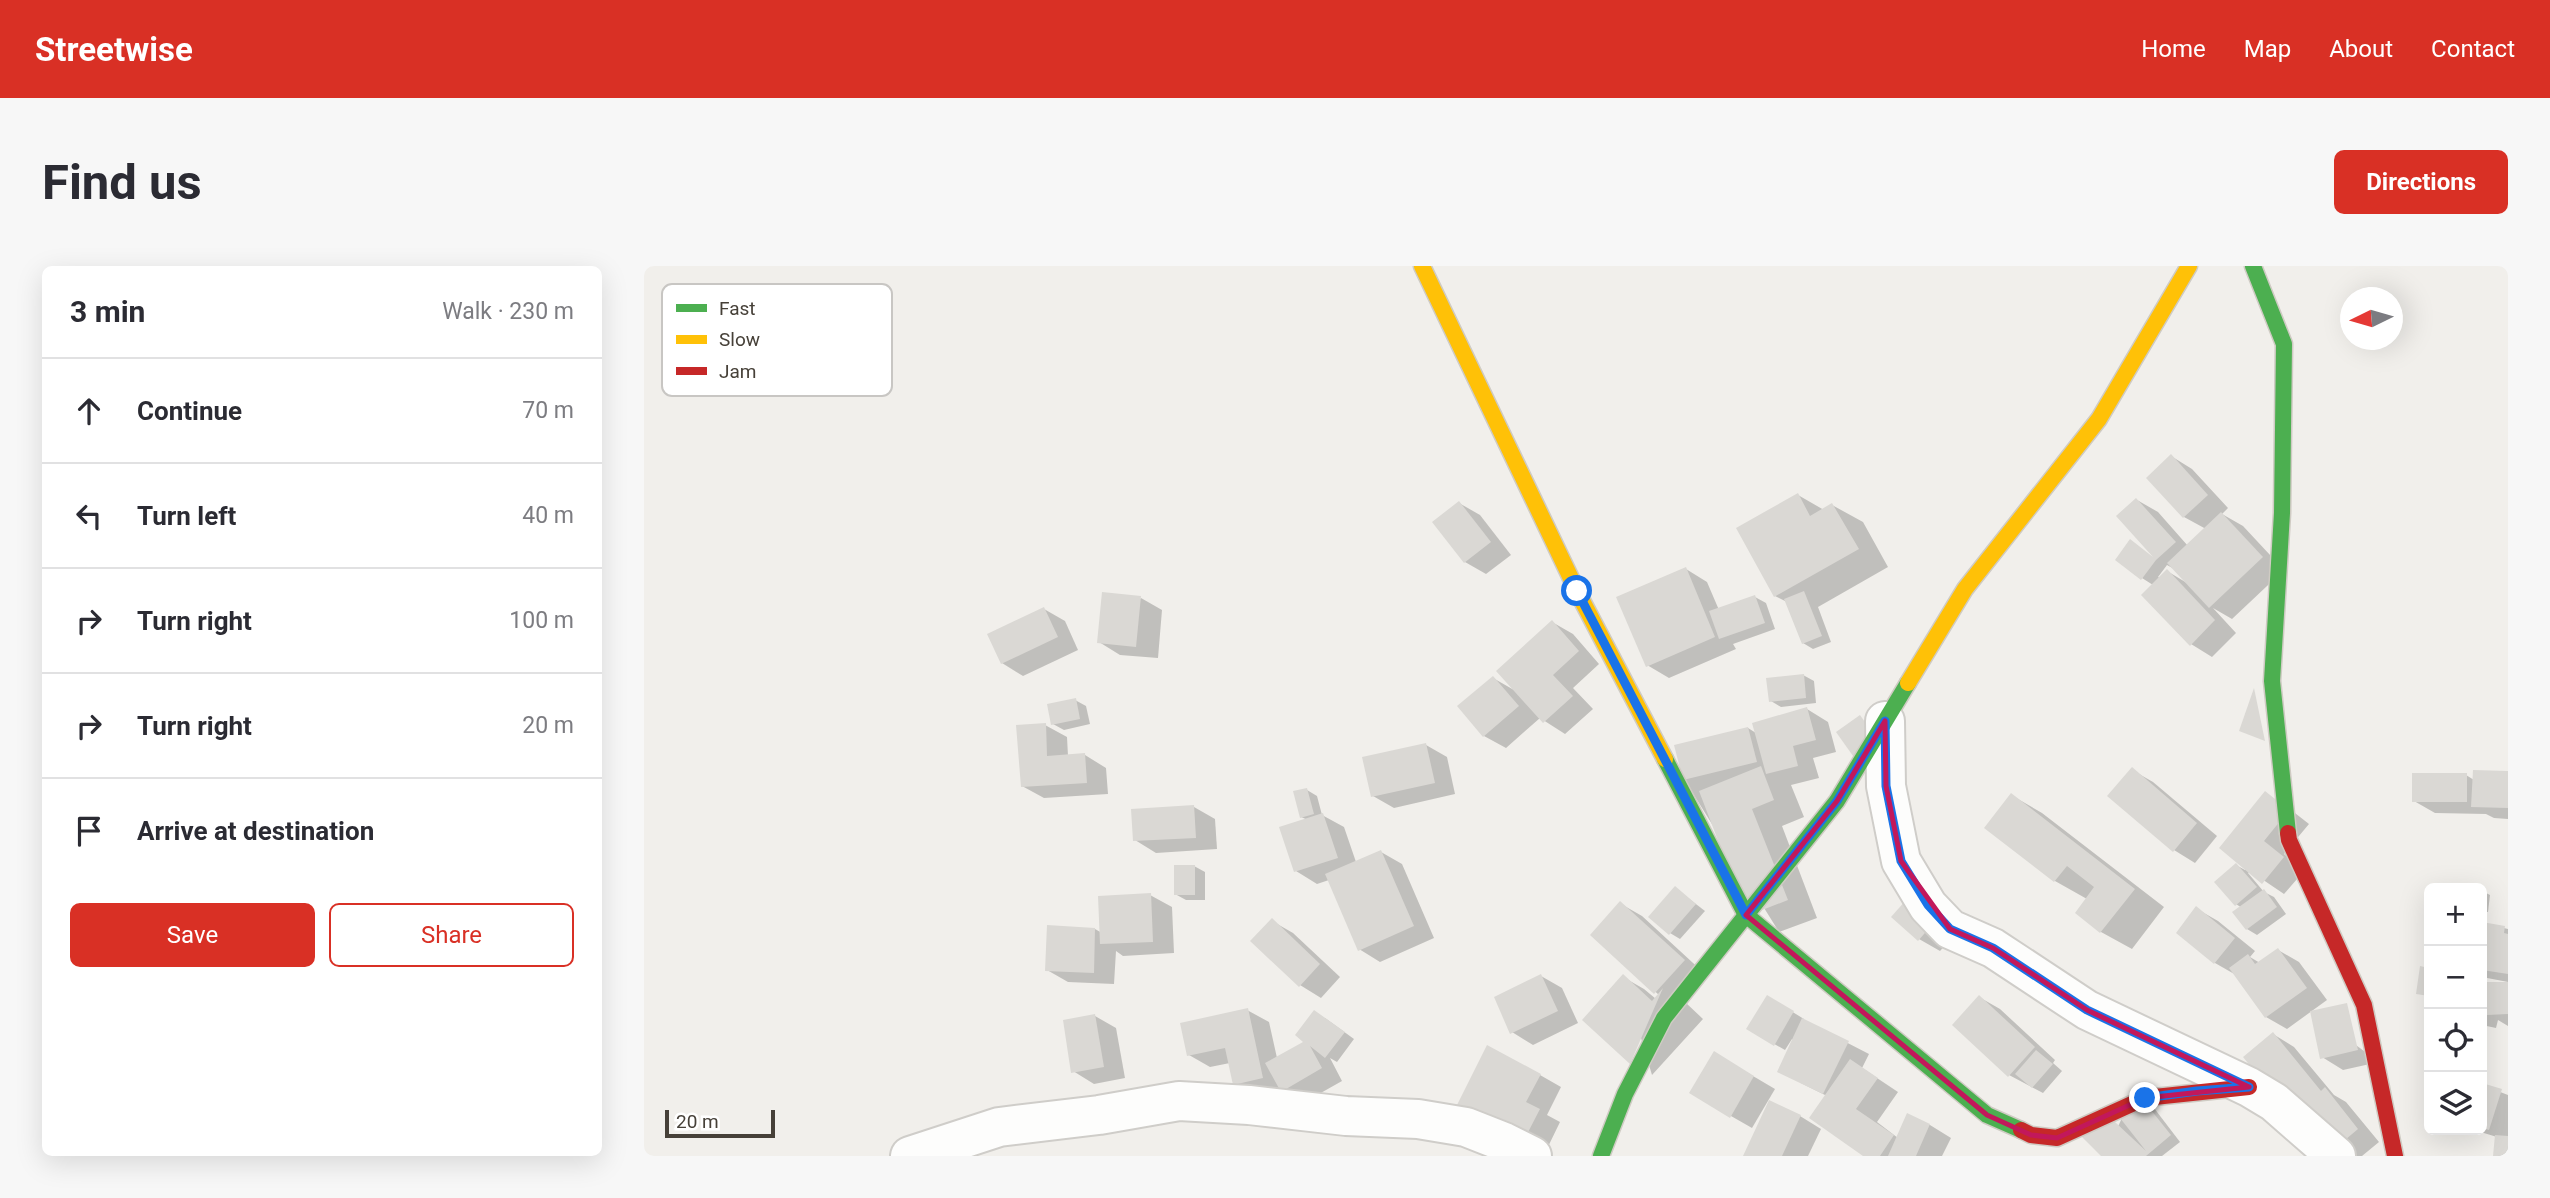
<!DOCTYPE html>
<html lang="en">
<head>
<meta charset="utf-8">
<style>
	:root { --surface:#fff; --page:#f7f7f7; --text:#2b2b33; --muted:#7c7c81; --line:#e1e1e2; --accent:#d93025 }
	body { margin:0; font-family:Roboto,sans-serif; background:var(--page); color:var(--text) }
	.controls { position:absolute; right:21px; bottom:21px; display:grid; overflow:hidden; border-radius:10px; box-shadow:0 7px 28px #0002 }
	.controls button { width:63px; height:63px; display:grid; place-items:center; padding:0; border:0; border-bottom:2px solid var(--line); background:var(--surface); color:var(--text); font:35px sans-serif }
	.compass { position:absolute; left:1696px; top:21px; width:63px; height:63px; border-radius:50%; background:var(--surface); box-shadow:0 7px 28px #0002; rotate:265deg }
	.scale { position:absolute; left:21px; bottom:18px; width:110px; box-sizing:border-box; padding-left:7px; border:4px solid #464038; border-top:0; font-size:19px; line-height:24px; white-space:nowrap; color:#464038; -webkit-text-stroke:5px #fff; paint-order:stroke }
	.stop { position:absolute; width:21px; height:21px; margin:-16px; border:5px solid #1a73e8; border-radius:50%; background:#fff }
	.stop.end { background:#1a73e8; border-color:#fff; box-shadow:0 2px 7px #0008 }
	.list { margin:0; padding:0; list-style:none }
	h2 { display:flex; justify-content:space-between; align-items:center; height:91px; margin:0; padding:0 28px; font-size:30px }
	h2 small { font-size:23px; font-weight:400; color:var(--muted) }
	.list li { display:grid; grid-template-columns:46px 1fr auto; gap:21px; align-items:center; box-sizing:border-box; height:105px; padding:0 28px; border-top:2px solid var(--line) }
	.list b { display:block; font-size:26px; white-space:nowrap }
	.list em { font-size:23px; font-style:normal; color:var(--muted) }
	.actions { display:flex; gap:14px; padding:21px 28px }
	.actions a { flex:1; padding:16px 0; border:2px solid var(--accent); border-radius:10px; text-align:center; font-size:24px; color:var(--accent) }
	.actions .main { background:var(--accent); color:#fff }
	.icon { flex:none; width:38px; height:38px; fill:none; stroke:currentColor; stroke-width:2; stroke-linecap:round; stroke-linejoin:round }
	.map { position:relative; flex:none; width:1864px; height:890px; overflow:hidden; border-radius:10px }
	header { display:flex; align-items:center; gap:42px; box-sizing:border-box; height:98px; padding:0 35px; background:var(--accent); color:#fff }
	header strong { font-size:33px }
	nav { display:flex; gap:38px; margin-inline-start:auto; font-size:24px }
	.intro { display:flex; align-items:center; justify-content:space-between; box-sizing:border-box; height:168px; padding:0 42px }
	h1 { margin:0; font-size:49px }
	.button { padding:18px 32px; border-radius:10px; background:var(--accent); color:#fff; font-size:24px; font-weight:700 }
	main { display:flex; gap:42px; padding:0 42px }
	aside { flex:1; background:var(--surface); border-radius:10px; box-shadow:0 7px 28px #0002 }
	.map>svg:first-child { display:block }
	.shadow { fill:#0003; fill-rule:evenodd }
	.building { fill:#dad8d4 }
	.lines { fill:none; stroke-linecap:round; stroke-linejoin:round }
	.street-casing { stroke:#cfcdc9; stroke-width:42 }
	.fast-casing { stroke:#cfcbc3; stroke-width:19 }
	.slow-casing { stroke:#cfcbc3; stroke-width:19 }
	.jam-casing { stroke:#cfcbc3; stroke-width:19 }
	.street { stroke:#fdfdfc; stroke-width:38 }
	.fast { stroke:#4caf50; stroke-width:16 }
	.slow { stroke:#ffc107; stroke-width:16 }
	.jam { stroke:#c62828; stroke-width:16 }
	.route { stroke:#1a73e8; stroke-width:9 }
	.marked { fill:none; stroke:#c2185b; stroke-width:5; stroke-linejoin:round }
	.key { fill:#fff; stroke:#c8c6c3; stroke-width:2 }
	.key-label { font-size:19px; fill:#464038 }
</style>
</head>
<body>
<header>
<strong>Streetwise</strong>
<nav><a>Home</a><a>Map</a><a>About</a><a>Contact</a></nav>
</header>
<div class="intro"><h1>Find us</h1><a class="button">Directions</a></div>
<main>
<aside>
<h2>3 min<small>Walk · 230 m</small></h2>
<ul class="list">
<li><svg class="icon" aria-label="ahead" viewBox="0 0 24 24"><path d="M12 20V5M6 11l6-6 6 6"/></svg><div><b>Continue</b></div><em>70 m</em></li>
<li><svg class="icon" aria-label="left" viewBox="0 0 24 24"><path d="M17 20v-9H6M10 6l-5 5 5 5"/></svg><div><b>Turn left</b></div><em>40 m</em></li>
<li><svg class="icon" aria-label="right" viewBox="0 0 24 24"><path d="M7 20v-9h11M14 6l5 5-5 5"/></svg><div><b>Turn right</b></div><em>100 m</em></li>
<li><svg class="icon" aria-label="right" viewBox="0 0 24 24"><path d="M7 20v-9h11M14 6l5 5-5 5"/></svg><div><b>Turn right</b></div><em>20 m</em></li>
<li><svg class="icon" aria-label="arrive" viewBox="0 0 24 24"><path d="M6 21V4h12l-3 4 3 4H6"/></svg><div><b>Arrive at destination</b></div></li>
</ul>
<div class="actions"><a class="main">Save</a><a>Share</a></div>
</aside>
<div class="map">
<svg width="1864" height="890" viewBox="0 0 1864 890">
	<rect width="100%" height="100%" fill="#f1efeb"/>
	<g class="shadow">
		<path d="M1527 190 1548 203 1584 242 1578 248 1599 260 1640 304 1588 353 1569 342 1592 367 1568 391 1547 378 1509 319 1498 312 1510 290 1493 234 1514 246 1544 280 1562 263 1540 251ZM1523 299 1532 304 1543 317 1523 305 1516 312 1514 311Z"/>
		<polygon points="1154,229 1180,244 1188,239 1219,256 1244,301 1174,341 1187,376 1169,383 1159,377 1143,336 1131,330"/>
		<polygon points="815,237 836,249 867,289 842,308 821,296"/>
		<polygon points="1042,303 1063,316 1075,344 1111,331 1122,337 1131,363 1089,378 1092,383 1025,412 1003,399"/>
		<polygon points="497,332 518,344 514,392 476,389 455,376"/>
		<polygon points="400,343 421,355 434,384 379,410 358,397"/>
		<polygon points="908,356 929,368 955,398 929,422 949,443 921,468 896,452 862,482 840,470 849,412 870,424"/>
		<polygon points="1159,409 1170,415 1172,437 1137,441 1127,435"/>
		<polygon points="431,434 442,440 446,458 420,464 409,458"/>
		<polygon points="1163,443 1184,456 1192,486 1169,492 1175,512 1147,519 1160,551 1138,560 1173,652 1135,666 1040,513 1104,462 1112,467"/>
		<polygon points="401,459 423,471 424,490 441,489 462,502 464,528 400,532 378,520"/>
		<polygon points="782,479 803,491 811,528 750,542 729,530"/>
		<polygon points="1488,504 1509,516 1573,570 1551,597 1530,584"/>
		<polygon points="1864,507 1864,553 1850,552 1842,548 1791,547 1770,535 1822,509 1830,514"/>
		<polygon points="663,524 673,530 678,549 700,561 712,596 737,586 758,598 790,672 736,696 715,683 685,614 673,618 652,605 664,554 657,551"/>
		<polygon points="1367,529 1398,547 1520,641 1488,683 1457,666 1433,646 1443,633 1411,615 1342,562"/>
		<polygon points="1642,540 1665,558 1640,588 1660,605 1640,628 1606,605 1604,607 1620,626 1630,631 1642,648 1613,669 1603,663 1598,642 1592,638 1592,599 1601,604"/>
		<polygon points="550,541 571,553 573,583 512,587 491,574"/>
		<polygon points="550,600 561,606 561,634 542,634 531,628"/>
		<polygon points="1031,622 1061,645 1036,673 1026,667"/>
		<polygon points="1838,625 1846,629 1844,646 1838,646"/>
		<polygon points="506,629 528,641 530,687 479,690 472,685 470,718 424,716 403,704 451,663 458,667"/>
		<polygon points="1300,631 1325,653 1296,685 1275,673"/>
		<polygon points="977,638 998,650 1061,708 1041,736 1059,753 1008,809 979,711 1000,723 1012,733 1015,729 948,669"/>
		<polygon points="1553,643 1574,655 1611,685 1606,691 1616,697 1634,684 1655,696 1683,734 1643,763 1622,751 1592,709 1571,697"/>
		<polygon points="628,655 649,667 696,711 677,732 656,719"/>
		<polygon points="1838,657 1864,663 1864,716 1838,711"/>
		<polygon points="897,710 918,722 934,757 889,779 868,766"/>
		<polygon points="1838,713 1847,718 1864,717 1864,760 1854,754 1852,762 1838,759"/>
		<polygon points="1124,731 1160,753 1159,754 1225,788 1218,802 1254,826 1233,856 1254,872 1264,849 1286,859 1307,872 1298,890 1222,890 1183,830 1157,817 1150,774 1148,773 1141,784 1104,763"/>
		<polygon points="1335,731 1356,743 1411,794 1409,797 1418,805 1399,827 1365,809"/>
		<polygon points="603,744 625,756 633,792 663,776 681,752 710,773 693,796 686,792 698,815 659,837 612,830 591,818 586,797 566,801 545,789"/>
		<polygon points="1668,747 1735,796 1699,804 1678,791"/>
		<polygon points="451,750 472,762 481,812 450,818 429,805"/>
		<polygon points="1629,768 1650,781 1690,829 1702,836 1735,876 1718,890 1681,890"/>
		<polygon points="1092,800 1131,823 1108,862 1087,850"/>
		<polygon points="896,809 917,821 903,849 916,856 900,889 834,855"/>
		<polygon points="1838,819 1864,829 1864,890 1851,890 1853,871 1830,864 1838,864"/>
		<polygon points="1510,842 1536,876 1518,890 1460,890 1478,852"/>
		<polygon points="1156,850 1177,863 1164,890 1101,890"/>
	</g>
	<g class="building">
		<polygon points="1527,188 1564,229 1539,252 1502,212"/>
		<polygon points="1154,227 1166,250 1188,237 1215,283 1130,331 1092,262"/>
		<polygon points="1492,232 1532,276 1512,294 1497,314 1471,294 1486,273 1509,291 1472,250"/>
		<polygon points="815,235 847,276 820,297 788,256"/>
		<polygon points="1577,246 1619,291 1565,342 1523,297"/>
		<polygon points="1042,301 1071,371 1002,401 972,331"/>
		<polygon points="1523,303 1571,354 1546,380 1497,329"/>
		<polygon points="1160,325 1178,370 1158,378 1140,333"/>
		<polygon points="458,326 497,330 492,381 453,377"/>
		<polygon points="1111,329 1121,357 1075,373 1065,345"/>
		<polygon points="400,341 414,371 357,398 343,368"/>
		<polygon points="908,354 935,385 909,409 929,430 899,457 852,405"/>
		<polygon points="1160,408 1162,432 1125,436 1122,412"/>
		<polygon points="849,410 875,440 839,471 813,440"/>
		<polygon points="1610,422 1621,475 1595,465"/>
		<polygon points="432,432 436,453 407,459 403,438"/>
		<polygon points="1163,441 1172,474 1149,480 1154,500 1122,508 1108,457"/>
		<polygon points="1216,449 1237,479 1214,497 1192,466"/>
		<polygon points="402,457 403,490 441,487 443,517 377,521 372,459"/>
		<polygon points="1104,461 1113,496 1039,514 1030,479"/>
		<polygon points="782,477 791,517 727,531 718,491"/>
		<polygon points="1117,500 1130,534 1108,543 1144,634 1103,650 1055,525"/>
		<polygon points="1488,501 1553,557 1529,586 1463,530"/>
		<polygon points="1829,504 1864,505 1864,542 1827,541"/>
		<rect x="1768" y="507" width="55" height="29"/>
		<polygon points="663,522 670,548 656,552 649,525"/>
		<polygon points="1621,525 1645,544 1620,575 1640,591 1618,618 1575,582"/>
		<polygon points="1367,527 1491,623 1456,667 1431,647 1450,621 1423,600 1410,616 1340,562"/>
		<polygon points="550,539 552,572 489,575 487,543"/>
		<polygon points="679,547 694,592 650,606 635,561"/>
		<polygon points="737,584 770,660 714,685 681,608"/>
		<polygon points="1592,597 1613,621 1591,640 1570,616"/>
		<rect x="530" y="599" width="21" height="30"/>
		<polygon points="1278,616 1304,640 1274,675 1247,651"/>
		<polygon points="1031,620 1052,638 1025,669 1004,651"/>
		<polygon points="1620,623 1633,641 1602,664 1588,646"/>
		<polygon points="507,627 509,676 456,678 454,630"/>
		<polygon points="976,635 1041,694 1010,728 946,669"/>
		<polygon points="1552,640 1591,672 1570,698 1532,667"/>
		<polygon points="628,652 676,698 655,721 606,675"/>
		<polygon points="1838,656 1861,660 1860,667 1864,668 1864,708 1838,704"/>
		<polygon points="403,659 451,662 450,707 401,705"/>
		<polygon points="1634,682 1663,722 1621,752 1585,702 1604,688 1611,698"/>
		<polygon points="1776,700 1785,702 1785,730 1772,728"/>
		<polygon points="897,708 914,745 866,768 850,731"/>
		<polygon points="979,708 1008,735 1019,722 986,798 938,754"/>
		<polygon points="1841,716 1864,716 1864,748 1843,749"/>
		<polygon points="1123,729 1150,745 1130,780 1102,763"/>
		<polygon points="1335,729 1391,781 1364,811 1308,759"/>
		<polygon points="1703,737 1714,784 1676,793 1666,745"/>
		<polygon points="604,742 619,812 589,819 581,782 543,790 536,757"/>
		<polygon points="670,744 701,766 681,792 666,780 678,802 637,826 621,797 659,776 651,769"/>
		<polygon points="451,748 460,801 427,807 419,754"/>
		<polygon points="1158,752 1205,775 1179,828 1133,806"/>
		<polygon points="1629,766 1677,825 1681,821 1714,863 1682,890 1679,890 1599,791"/>
		<polygon points="843,779 897,808 882,836 896,843 878,878 811,843"/>
		<polygon points="1392,784 1409,798 1388,822 1371,808"/>
		<polygon points="1070,785 1110,810 1086,852 1045,827"/>
		<polygon points="1206,793 1234,812 1212,843 1250,869 1236,890 1219,890 1165,852"/>
		<polygon points="1838,817 1858,823 1845,864 1838,862"/>
		<polygon points="1125,834 1157,849 1138,890 1099,890"/>
		<polygon points="1499,834 1527,869 1502,890 1457,890 1433,866 1456,842 1502,885 1476,852"/>
		<polygon points="1263,847 1286,858 1272,890 1244,890"/>
		<polygon points="1851,869 1864,870 1864,890 1849,890"/>
	</g>
	<g class="lines">
		<g class="street-casing">
			<g id="street">
				<polyline points="1241,455 1242,520 1257,595 1284,640 1306,663 1349,682 1443,744 1605,821 1630,836 1692,890"/>
				<polyline points="266,890 355,861 455,849 535,835 605,839 702,850 774,853 822,861 860,876 888,890"/>
			</g>
		</g>
		<g class="fast-casing">
			<g id="fast">
				<polyline points="1609,0 1640,78 1638,247 1628,415 1644,567"/>
				<polyline points="1021,493 1102,649 1343,849 1377,864"/>
				<polyline points="957,890 981,828 1020,752 1193,535 1264,417"/>
			</g>
		</g>
		<g class="slow-casing">
			<g id="slow">
				<polyline points="778,0 933,325 1021,493"/>
				<polyline points="1264,417 1321,323 1455,153 1545,0"/>
			</g>
		</g>
		<g class="jam-casing">
			<g id="jam">
				<polyline points="1644,567 1645,574 1720,739 1751,890"/>
				<polyline points="1377,864 1387,869 1413,872 1501,832 1605,821"/>
			</g>
		</g>
		<use href="#street" class="street"/>
		<use href="#fast" class="fast"/>
		<use href="#slow" class="slow"/>
		<use href="#jam" class="jam"/>
	</g>
	<g class="lines">
		<polyline class="route" points="933,325 1102,649 1193,535 1241,455 1242,520 1257,595 1284,639 1306,663 1349,682 1443,744 1605,821 1553,825 1501,832"/>
	</g>
	<path class="marked" d="M1241 455 1242 520 1257 595 1306 663 1349 682 1443 744 1605 821 1501 832 1413 872 1387 869 1343 849 1102 649 1193 535Z"/>
	<rect x="18" y="18" width="230" height="112" rx="10" class="key"/>
	<rect x="32" y="38" width="31" height="8" fill="#4caf50"/>
	<rect x="32" y="69" width="31" height="9" fill="#ffc107"/>
	<rect x="32" y="101" width="31" height="8" fill="#c62828"/>
	<g class="key-label">
		<text x="75" y="49">Fast</text>
		<text x="75" y="80">Slow</text>
		<text x="75" y="112">Jam</text>
	</g>
</svg>
<div class="controls">
<button>+</button>
<button>−</button>
<button><svg class="icon" aria-label="locate" viewBox="0 0 24 24"><circle cx="12" cy="12" r="6"/><path d="M12 2v4M12 18v4M2 12h4M18 12h4"/></svg></button>
<button><svg class="icon" aria-label="layers" viewBox="0 0 24 24"><path d="M12 4l9 5-9 5-9-5zM3 14l9 5 9-5"/></svg></button>
</div>
<svg class="compass" viewBox="-18 -18 36 36"><path d="M0-13l5 13h-10z" fill="#e53935"/><path d="M0 13l5-13h-10z" fill="#7c7c81"/></svg>
<div class="scale">20 m</div>
<div class="stop" style="left:933px;top:325px"></div>
<div class="stop end" style="left:1501px;top:832px"></div>
</div>
</main>
</body>
</html>
